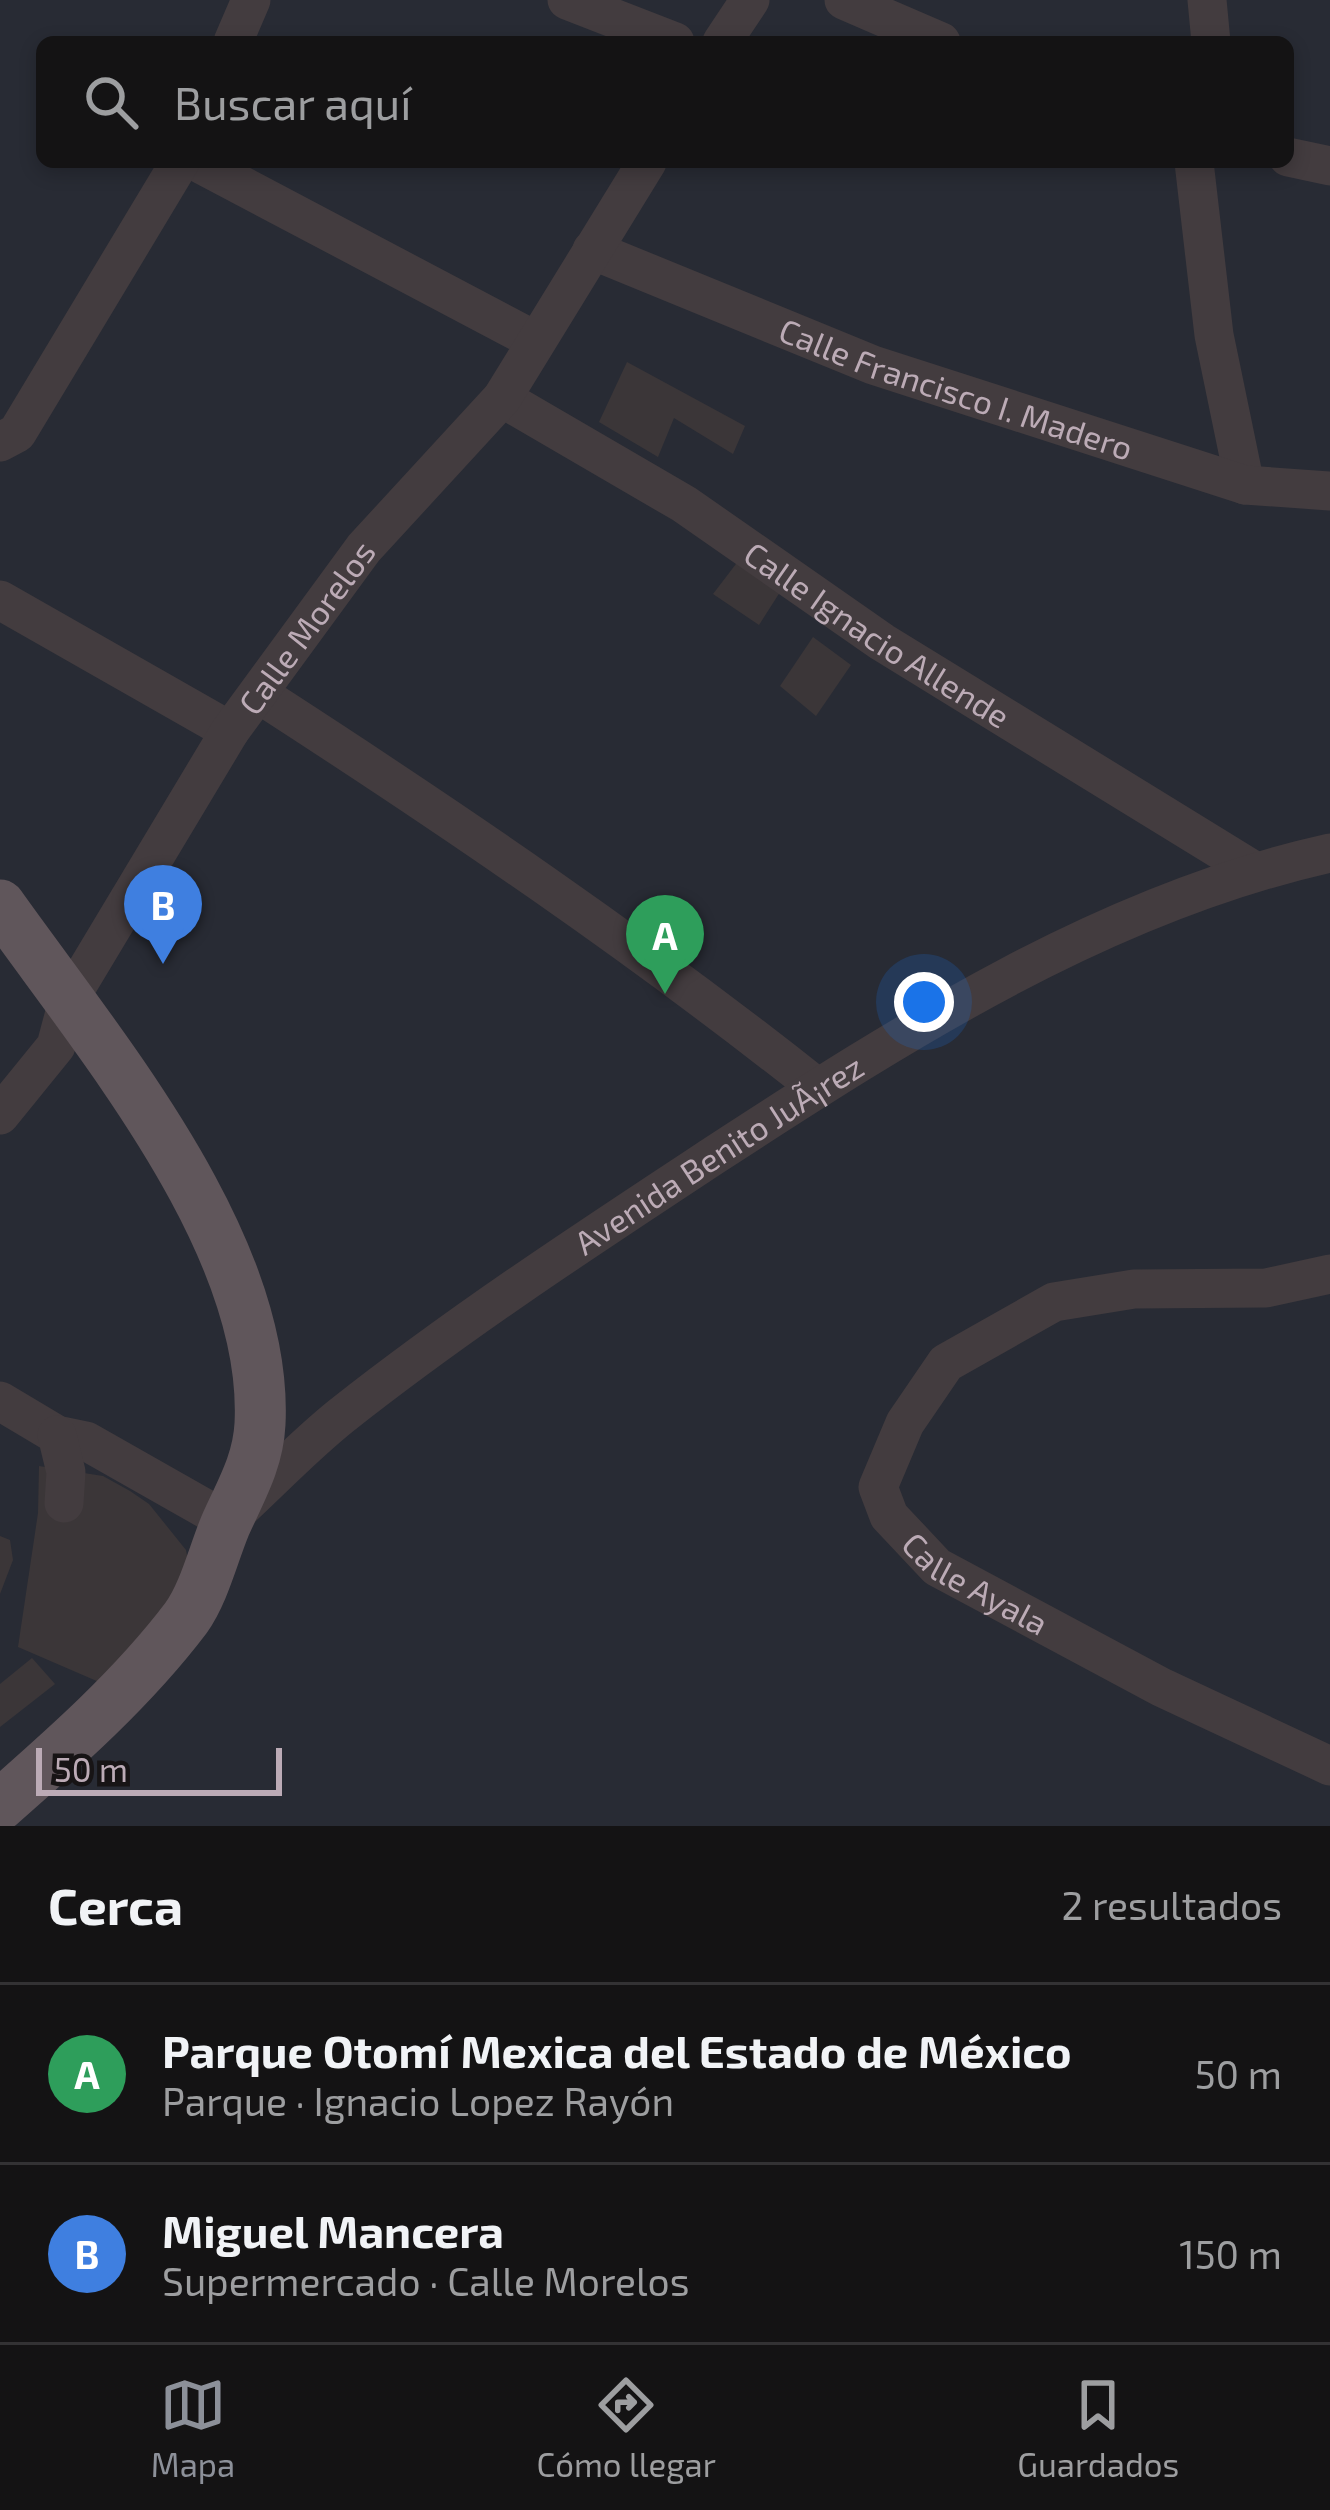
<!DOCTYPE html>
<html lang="es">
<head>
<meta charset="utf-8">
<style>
	:root { --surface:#141314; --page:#212022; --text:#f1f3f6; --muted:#9d9ea0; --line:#333234; --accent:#8c9099 }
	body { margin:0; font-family:"Exo 2",sans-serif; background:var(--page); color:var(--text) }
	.scale { position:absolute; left:36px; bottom:30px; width:246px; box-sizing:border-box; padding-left:12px; border:6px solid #bcabb6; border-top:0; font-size:33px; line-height:42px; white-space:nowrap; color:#bcabb6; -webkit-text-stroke:9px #171415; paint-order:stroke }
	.you { position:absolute; left:924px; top:1002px; width:42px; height:42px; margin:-30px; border:9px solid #fff; border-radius:50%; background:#1a73e8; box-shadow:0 0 0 18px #1a73e833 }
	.badge { display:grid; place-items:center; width:78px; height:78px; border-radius:50%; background:var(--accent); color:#fff; font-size:39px; font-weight:700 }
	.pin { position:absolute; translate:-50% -99px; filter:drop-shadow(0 3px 6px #0008) }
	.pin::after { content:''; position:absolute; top:63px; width:42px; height:36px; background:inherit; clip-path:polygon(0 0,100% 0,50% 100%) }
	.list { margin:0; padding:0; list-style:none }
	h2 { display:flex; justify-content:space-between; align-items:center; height:156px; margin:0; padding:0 48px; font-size:51px }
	h2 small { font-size:39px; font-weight:400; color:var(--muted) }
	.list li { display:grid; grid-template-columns:78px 1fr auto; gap:36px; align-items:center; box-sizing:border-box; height:180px; padding:0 48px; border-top:3px solid var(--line) }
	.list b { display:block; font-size:45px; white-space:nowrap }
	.list p { margin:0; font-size:39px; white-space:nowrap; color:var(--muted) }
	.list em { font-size:39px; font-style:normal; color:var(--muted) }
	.icon { flex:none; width:66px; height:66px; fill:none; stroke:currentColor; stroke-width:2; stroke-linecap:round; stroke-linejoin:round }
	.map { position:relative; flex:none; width:1330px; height:1826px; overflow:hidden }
	.search { position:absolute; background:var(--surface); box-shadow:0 6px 18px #0003; left:36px; right:36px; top:36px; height:132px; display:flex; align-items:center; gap:30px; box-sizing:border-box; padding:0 42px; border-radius:18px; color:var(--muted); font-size:45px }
	.sheet { height:516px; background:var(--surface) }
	nav { display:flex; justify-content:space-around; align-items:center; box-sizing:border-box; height:168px; border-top:3px solid var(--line); background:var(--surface); font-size:33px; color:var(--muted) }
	nav a { display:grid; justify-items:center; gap:6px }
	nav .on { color:var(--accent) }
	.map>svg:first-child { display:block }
	.green { fill:#282b34; fill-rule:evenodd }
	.building { fill:#3b3638 }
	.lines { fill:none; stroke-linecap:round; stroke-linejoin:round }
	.minor { stroke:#433c3f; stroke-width:39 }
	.major { stroke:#60565b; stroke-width:51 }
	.labels { text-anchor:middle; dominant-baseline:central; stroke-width:9; stroke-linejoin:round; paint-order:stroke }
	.street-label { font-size:33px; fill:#bcabb6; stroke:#171415 }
</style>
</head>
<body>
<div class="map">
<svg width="1330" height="1826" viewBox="0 0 1330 1826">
	<rect width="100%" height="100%" fill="#1b191a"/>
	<path class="green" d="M0 0H1330V1826H0ZM42 42H1288V162H42Z"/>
	<g class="building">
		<polygon points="627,362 745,426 733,454 674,418 658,457 599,422"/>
		<polygon points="739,560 782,589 759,625 713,594"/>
		<polygon points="813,637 851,665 816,716 780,686"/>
		<polygon points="39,1466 103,1476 130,1491 149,1504 186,1550 189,1567 160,1617 99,1682 18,1647 38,1513"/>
		<polygon points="0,1536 10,1540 13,1560 0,1594"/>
		<polygon points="32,1658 55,1684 0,1727 0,1684"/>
	</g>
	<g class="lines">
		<g class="minor">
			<polyline points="567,0 675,42"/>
			<polyline points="844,0 941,42"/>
			<polyline points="1207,0 1211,42"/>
			<polyline points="233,42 251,0"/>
			<polyline points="722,42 750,0"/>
			<polyline points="1288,157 1330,166"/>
			<polyline points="197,162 534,340"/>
			<polyline points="1194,162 1214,335 1245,485"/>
			<path id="s1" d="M592 250 873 365 1245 485 1330 491"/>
			<path id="s2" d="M502 398 684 504 882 642 1253 870"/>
			<polyline points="0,442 17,433 180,162"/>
			<polyline points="0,600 230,731"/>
			<path d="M259 694C451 818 638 945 818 1088"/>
			<path id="s3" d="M0 1115 56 1046 68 1001 230 731 364 548 502 398 647 162"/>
			<path id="s4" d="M1330 1274 1266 1288 1134 1289 1054 1302 946 1363 905 1423 878 1487 889 1516 937 1567 1161 1687 1330 1766"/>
			<path id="s5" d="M0 1401 57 1435 86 1441 227 1521C265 1487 301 1448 341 1416 460 1322 587 1239 713 1156 905 1031 1105 903 1330 853"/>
			<polyline points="57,1435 66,1472 64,1503"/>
		</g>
		<path class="major" d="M0 905C100 1046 269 1244 260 1424 258 1463 240 1492 225 1526 213 1555 204 1593 186 1618 133 1688 65 1748 0 1805"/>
	</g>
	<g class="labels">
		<g class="street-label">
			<text stroke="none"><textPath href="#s1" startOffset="390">Calle Francisco I. Madero</textPath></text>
			<text stroke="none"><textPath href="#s3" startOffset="579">Calle Morelos</textPath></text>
			<text stroke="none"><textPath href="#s2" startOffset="444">Calle Ignacio Allende</textPath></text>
			<text stroke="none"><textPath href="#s5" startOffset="873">Avenida Benito JuÃ¡rez</textPath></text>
			<text stroke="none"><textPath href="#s4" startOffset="687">Calle Ayala</textPath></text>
		</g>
	</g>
</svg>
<div class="scale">50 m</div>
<div class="you"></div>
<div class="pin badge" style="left:665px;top:994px;background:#2e9e5b">A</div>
<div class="pin badge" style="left:163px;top:964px;background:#3f7fe0">B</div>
<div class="search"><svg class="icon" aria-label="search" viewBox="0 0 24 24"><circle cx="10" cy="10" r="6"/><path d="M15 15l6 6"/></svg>Buscar aquí</div>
</div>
<section class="sheet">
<h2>Cerca<small>2 resultados</small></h2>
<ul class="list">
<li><span class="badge" style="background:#2e9e5b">A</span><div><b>Parque Otomí Mexica del Estado de México</b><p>Parque · Ignacio Lopez Rayón</p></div><em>50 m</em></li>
<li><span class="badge" style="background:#3f7fe0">B</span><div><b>Miguel Mancera</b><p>Supermercado · Calle Morelos</p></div><em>150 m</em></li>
</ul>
</section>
<nav>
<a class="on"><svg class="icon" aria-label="map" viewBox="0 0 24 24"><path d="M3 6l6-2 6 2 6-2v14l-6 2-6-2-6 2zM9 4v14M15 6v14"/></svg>Mapa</a>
<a><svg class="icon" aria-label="directions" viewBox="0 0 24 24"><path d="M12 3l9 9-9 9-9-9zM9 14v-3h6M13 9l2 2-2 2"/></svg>Cómo llegar</a>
<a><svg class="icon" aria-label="saved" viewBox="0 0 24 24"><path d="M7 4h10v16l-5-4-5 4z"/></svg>Guardados</a>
</nav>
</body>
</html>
